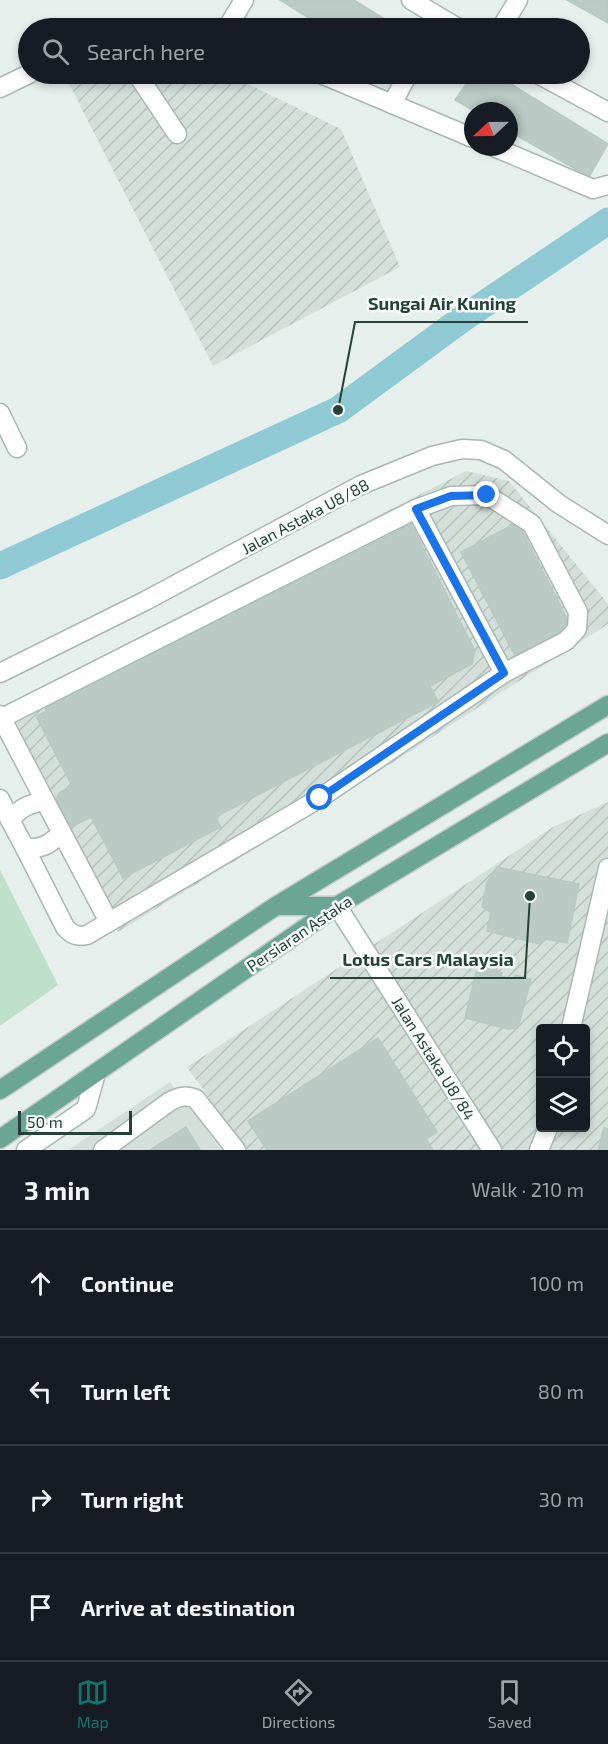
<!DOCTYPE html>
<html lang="en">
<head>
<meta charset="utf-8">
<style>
	:root { --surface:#171b24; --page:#242831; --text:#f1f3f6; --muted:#9ea1a6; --line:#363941; --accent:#0f766e }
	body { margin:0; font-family:"Exo 2",sans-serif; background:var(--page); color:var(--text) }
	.controls { position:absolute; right:18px; bottom:18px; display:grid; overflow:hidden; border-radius:6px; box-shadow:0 3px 9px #0003 }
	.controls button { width:54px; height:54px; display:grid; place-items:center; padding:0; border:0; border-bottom:2px solid var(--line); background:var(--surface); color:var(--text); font:30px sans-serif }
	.compass { position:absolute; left:464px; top:102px; width:54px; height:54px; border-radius:50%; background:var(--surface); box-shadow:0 3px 9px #0003; rotate:248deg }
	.scale { position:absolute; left:18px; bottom:15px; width:114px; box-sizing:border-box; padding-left:6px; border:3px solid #24423a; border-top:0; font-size:16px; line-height:21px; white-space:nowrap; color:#24423a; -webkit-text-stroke:4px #f7fbf9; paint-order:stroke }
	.stop { position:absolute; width:18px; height:18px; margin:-14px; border:4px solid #1a73e8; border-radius:50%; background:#fff }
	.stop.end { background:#1a73e8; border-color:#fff; box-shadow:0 2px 6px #0008 }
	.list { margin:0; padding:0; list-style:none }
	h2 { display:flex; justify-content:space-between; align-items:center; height:78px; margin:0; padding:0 24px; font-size:26px }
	h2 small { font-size:20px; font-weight:400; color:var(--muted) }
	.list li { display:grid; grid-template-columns:39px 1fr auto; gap:18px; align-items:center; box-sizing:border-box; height:108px; padding:0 24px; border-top:2px solid var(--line) }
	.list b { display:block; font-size:22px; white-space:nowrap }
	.list em { font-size:20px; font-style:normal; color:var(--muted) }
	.icon { flex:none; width:33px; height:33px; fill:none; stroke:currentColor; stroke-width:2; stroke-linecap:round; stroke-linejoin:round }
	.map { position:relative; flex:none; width:608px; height:1150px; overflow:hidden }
	.search { position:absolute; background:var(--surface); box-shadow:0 3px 9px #0003; left:18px; right:18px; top:18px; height:66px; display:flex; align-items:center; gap:15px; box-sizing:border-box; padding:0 21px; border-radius:33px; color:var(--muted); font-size:22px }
	.sheet { height:510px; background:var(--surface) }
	nav { display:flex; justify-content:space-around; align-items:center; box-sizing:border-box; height:84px; border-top:2px solid var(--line); background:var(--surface); font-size:16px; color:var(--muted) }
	nav a { display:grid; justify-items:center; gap:3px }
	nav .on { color:var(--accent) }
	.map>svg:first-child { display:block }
	.built { fill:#d4dfda }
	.industrial { fill:url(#industrial-furrows); fill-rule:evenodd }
	.grass { fill:#bfe0c8 }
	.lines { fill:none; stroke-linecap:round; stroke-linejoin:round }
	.river { stroke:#8ec9d4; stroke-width:27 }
	.building { fill:#bbcac4; stroke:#b8c9c2; stroke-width:1.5 }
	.minor-casing { stroke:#a8b8b2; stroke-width:21 }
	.major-casing { stroke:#c2cac8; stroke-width:21 }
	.minor { stroke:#fff; stroke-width:18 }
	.major { stroke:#6aa596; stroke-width:18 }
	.route { stroke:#1a73e8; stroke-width:8 }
	.labels { text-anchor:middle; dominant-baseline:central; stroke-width:5; stroke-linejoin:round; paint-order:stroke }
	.street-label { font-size:16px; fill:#24423a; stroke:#f7fbf9 }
	.leader { fill:none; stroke:#24423a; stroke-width:2 }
	.callout-dot { fill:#24423a; stroke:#f7fbf9; stroke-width:2 }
	.callout-label { font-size:18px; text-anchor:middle; font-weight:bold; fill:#24423a; stroke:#f7fbf9; stroke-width:5; stroke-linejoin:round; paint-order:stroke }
</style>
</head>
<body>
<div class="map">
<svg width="608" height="1150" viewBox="0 0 608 1150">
	<defs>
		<pattern id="industrial-furrows" width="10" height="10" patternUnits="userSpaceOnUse" patternTransform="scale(1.5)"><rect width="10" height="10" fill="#d4dfda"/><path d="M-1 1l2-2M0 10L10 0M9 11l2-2" fill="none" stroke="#b6c1bc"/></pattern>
	</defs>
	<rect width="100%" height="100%" fill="#e6efeb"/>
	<polygon class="built" points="170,1082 222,1150 68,1150"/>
	<g class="industrial">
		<polygon points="114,18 136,28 93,28"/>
		<polygon points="64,74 227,74 341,129 400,267 213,366"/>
		<polygon points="466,471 509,481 608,604 608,624 325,806 118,932 1,708"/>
		<path d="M608 802V1150H246L187 1067 553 827ZM540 1028H586V1128H540Z"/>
	</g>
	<polygon class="grass" points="0,870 58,985 0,1026"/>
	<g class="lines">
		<polyline class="river" points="0,566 338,410 462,319 608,221"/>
	</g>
	<g class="building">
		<polygon points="280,0 354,0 399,28 325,28"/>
		<polygon points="567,0 608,0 608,23"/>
		<polygon points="473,74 495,74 608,144 589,177 509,131 509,111 474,111 455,100"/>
		<polygon points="518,522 571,627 515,656 461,552"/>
		<polygon points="411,524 475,651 472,664 430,686 438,702 215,817 221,827 123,878 91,817 73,826 67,824 60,814 56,800 59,793 72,786 36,716 46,711 45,705 212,620 214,624"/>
		<polygon points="497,867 579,884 567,943 545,939 540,944 487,931 491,912 482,907 487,882"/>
		<polygon points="486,966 497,969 497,971 502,973 501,976 514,980 515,975 531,979 518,1028 508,1029 465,1018 476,972 480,973 481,969 484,971"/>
		<polygon points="378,1038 437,1132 426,1139 433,1150 267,1150 248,1121"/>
		<polygon points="186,1127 200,1150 150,1150"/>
		<polygon points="604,1128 608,1129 608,1150 598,1150"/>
	</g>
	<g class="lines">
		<g class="minor-casing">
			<g id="minor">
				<polyline points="411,0 458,28"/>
				<polyline points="227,28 244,0"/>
				<polyline points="501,28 518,0"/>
				<polyline points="137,74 177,134"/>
				<polyline points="321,74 473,138"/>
				<polyline points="538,74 608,112"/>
				<polyline points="0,88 29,74"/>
				<polyline points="392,104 408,74"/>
				<polyline points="494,147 593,189 608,185"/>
				<polyline points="0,413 17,448"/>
				<polyline points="416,509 504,673"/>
				<polyline points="0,673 145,601 361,485 432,456 462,449 481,450 504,460 559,504 608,535"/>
				<polyline points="0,715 45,801"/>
				<path d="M2 718 416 509 451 496 487 495 532 524 578 612 577 629 566 641 504 673 320 798 87 935C77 937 72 935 65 927L25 848"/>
				<polyline points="0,799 10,820"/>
				<path d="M45 801 62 833C48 845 43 849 25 848L10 820C21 807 29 804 45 801Z"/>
				<polyline points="62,833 109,922"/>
				<polyline points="337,906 492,1150"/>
				<polyline points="571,1028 608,868"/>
				<polyline points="26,1150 86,1109 96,1073"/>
				<path d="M103 1150 169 1102C178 1097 186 1094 196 1099L236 1150"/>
				<polyline points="539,1150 548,1128"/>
			</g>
		</g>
		<g class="major-casing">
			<g id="major">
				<polyline points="278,906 337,906"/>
				<polyline points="0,1090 276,906 608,705"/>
				<polyline points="0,1139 337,906 608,743"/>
			</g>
		</g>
		<use href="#minor" class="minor"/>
		<use href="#major" class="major"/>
	</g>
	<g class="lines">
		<polyline class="route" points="320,798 504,673 416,509 451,496 487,495"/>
	</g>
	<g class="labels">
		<g class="street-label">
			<text transform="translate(305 516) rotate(-28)">Jalan Astaka U8/88</text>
			<text transform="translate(299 933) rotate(-34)">Persiaran Astaka</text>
			<text transform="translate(434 1058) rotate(58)">Jalan Astaka U8/84</text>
		</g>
	</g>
	<path class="leader" d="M338 410L355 322H528M530 896L525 978H330"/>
	<g class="callout-dot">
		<circle cx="338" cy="410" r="6"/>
		<circle cx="530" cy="896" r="6"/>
	</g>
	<g class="callout-label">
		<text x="442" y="310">Sungai Air Kuning</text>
		<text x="428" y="966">Lotus Cars Malaysia</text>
	</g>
</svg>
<div class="controls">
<button><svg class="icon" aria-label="locate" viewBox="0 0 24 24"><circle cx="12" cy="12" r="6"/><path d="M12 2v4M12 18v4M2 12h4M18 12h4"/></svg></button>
<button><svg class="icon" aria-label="layers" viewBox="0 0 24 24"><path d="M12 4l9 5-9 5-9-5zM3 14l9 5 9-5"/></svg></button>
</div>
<svg class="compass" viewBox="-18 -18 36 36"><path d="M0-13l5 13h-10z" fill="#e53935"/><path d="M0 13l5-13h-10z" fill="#9ea1a6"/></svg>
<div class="scale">50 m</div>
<div class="stop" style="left:320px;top:798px"></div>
<div class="stop end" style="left:487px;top:495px"></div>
<div class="search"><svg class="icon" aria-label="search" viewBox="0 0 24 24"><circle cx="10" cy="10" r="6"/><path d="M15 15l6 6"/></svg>Search here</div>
</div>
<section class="sheet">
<h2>3 min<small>Walk · 210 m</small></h2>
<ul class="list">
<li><svg class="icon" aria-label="ahead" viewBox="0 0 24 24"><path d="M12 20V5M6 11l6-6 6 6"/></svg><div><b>Continue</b></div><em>100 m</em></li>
<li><svg class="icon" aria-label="left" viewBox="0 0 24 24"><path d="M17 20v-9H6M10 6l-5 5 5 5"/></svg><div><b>Turn left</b></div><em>80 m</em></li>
<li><svg class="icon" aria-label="right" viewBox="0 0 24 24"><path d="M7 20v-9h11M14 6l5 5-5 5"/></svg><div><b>Turn right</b></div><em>30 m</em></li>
<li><svg class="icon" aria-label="arrive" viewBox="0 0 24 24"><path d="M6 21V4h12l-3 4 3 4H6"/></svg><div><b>Arrive at destination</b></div></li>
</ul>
</section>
<nav>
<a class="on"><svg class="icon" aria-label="map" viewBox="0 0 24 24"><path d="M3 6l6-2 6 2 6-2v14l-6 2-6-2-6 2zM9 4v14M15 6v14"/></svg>Map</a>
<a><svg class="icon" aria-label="directions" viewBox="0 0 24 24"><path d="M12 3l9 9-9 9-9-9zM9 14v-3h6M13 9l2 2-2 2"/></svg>Directions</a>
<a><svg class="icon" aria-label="saved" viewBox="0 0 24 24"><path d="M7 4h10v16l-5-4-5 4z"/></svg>Saved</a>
</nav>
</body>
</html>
